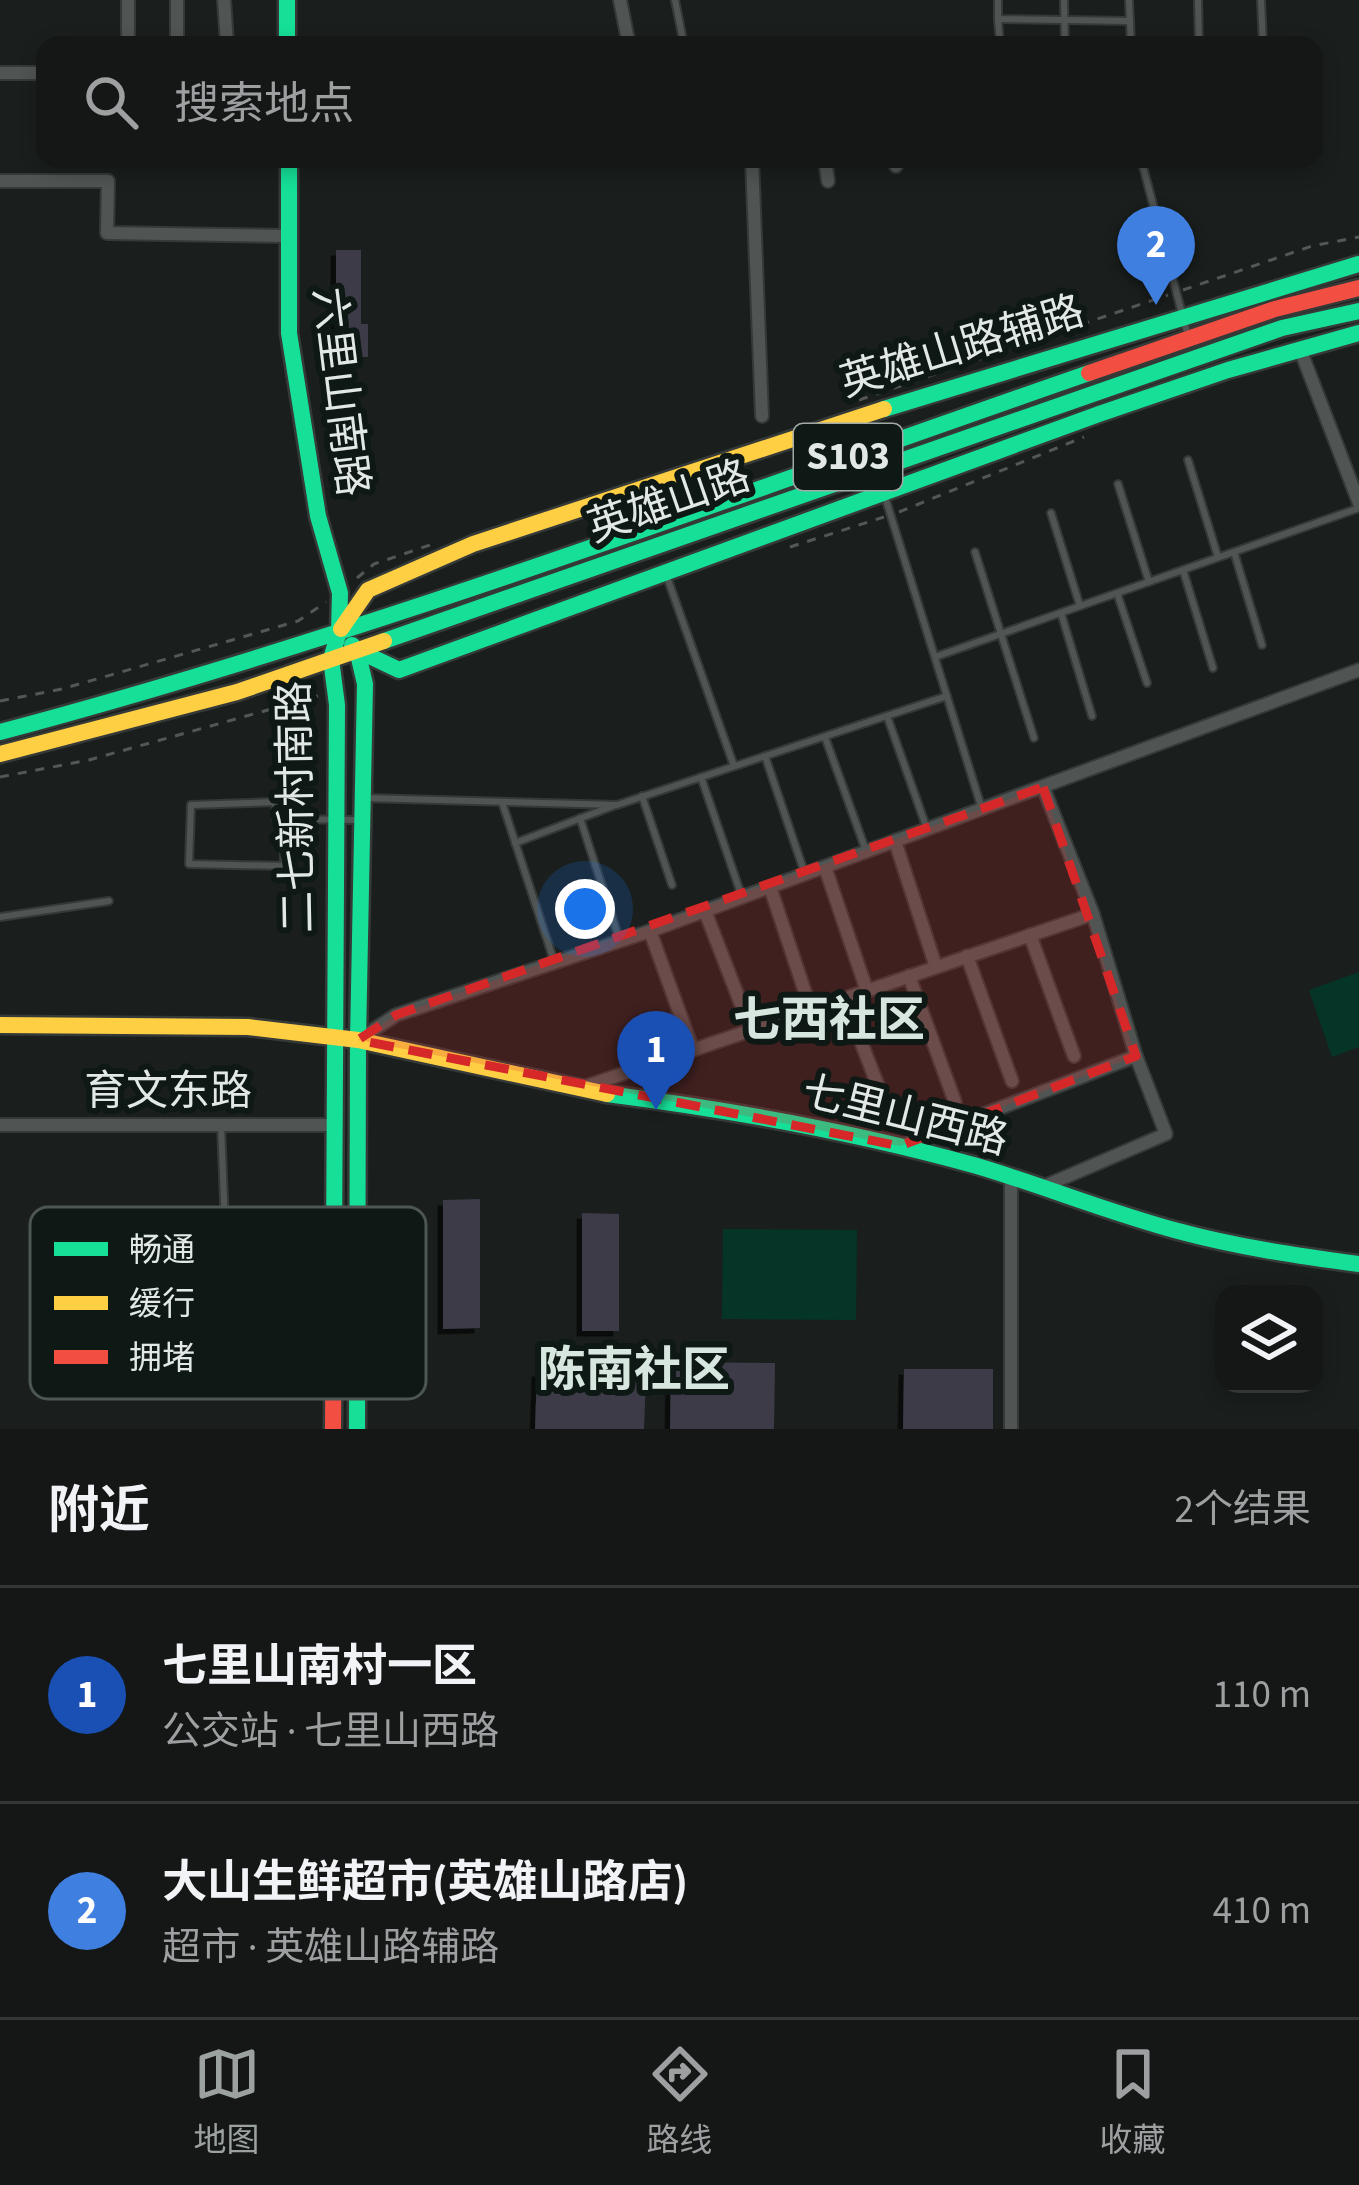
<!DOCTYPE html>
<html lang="zh">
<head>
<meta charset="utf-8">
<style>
	:root { --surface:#141716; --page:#1d201f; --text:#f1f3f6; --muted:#9d9fa1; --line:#333635; --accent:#9ba29f }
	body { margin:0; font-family:"Source Sans 3","Noto Sans SC",sans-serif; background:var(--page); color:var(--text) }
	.controls { position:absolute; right:36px; bottom:36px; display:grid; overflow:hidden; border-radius:24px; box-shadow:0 6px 18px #0003 }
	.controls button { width:108px; height:108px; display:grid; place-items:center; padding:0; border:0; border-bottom:3px solid var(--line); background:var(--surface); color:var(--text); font:60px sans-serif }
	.you { position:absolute; left:585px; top:909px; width:42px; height:42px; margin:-30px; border:9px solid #fff; border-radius:50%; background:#1a73e8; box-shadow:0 0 0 18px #1a73e833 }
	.badge { display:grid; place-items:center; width:78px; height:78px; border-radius:50%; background:var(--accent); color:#fff; font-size:39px; font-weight:700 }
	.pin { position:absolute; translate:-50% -99px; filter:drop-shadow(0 3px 6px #0008) }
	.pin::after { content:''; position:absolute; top:63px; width:42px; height:36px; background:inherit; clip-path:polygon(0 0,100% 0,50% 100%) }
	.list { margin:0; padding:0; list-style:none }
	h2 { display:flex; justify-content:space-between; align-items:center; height:156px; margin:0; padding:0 48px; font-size:51px }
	h2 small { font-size:39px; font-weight:400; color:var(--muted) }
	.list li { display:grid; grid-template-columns:78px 1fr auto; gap:36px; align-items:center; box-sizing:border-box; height:216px; padding:0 48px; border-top:3px solid var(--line) }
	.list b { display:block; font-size:45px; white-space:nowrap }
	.list p { margin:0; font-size:39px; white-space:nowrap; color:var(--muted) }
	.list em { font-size:39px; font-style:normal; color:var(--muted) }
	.icon { flex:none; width:66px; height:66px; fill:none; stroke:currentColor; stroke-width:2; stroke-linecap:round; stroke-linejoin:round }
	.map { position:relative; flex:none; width:1359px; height:1429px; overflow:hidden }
	.search { position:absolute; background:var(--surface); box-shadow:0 6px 18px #0003; left:36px; right:36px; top:36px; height:132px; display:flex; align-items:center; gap:30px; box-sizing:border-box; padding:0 42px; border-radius:24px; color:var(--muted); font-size:45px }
	.sheet { height:588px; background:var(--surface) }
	nav { display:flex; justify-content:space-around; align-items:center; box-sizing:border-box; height:168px; border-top:3px solid var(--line); background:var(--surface); font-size:33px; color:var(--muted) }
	nav a { display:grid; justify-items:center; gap:6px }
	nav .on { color:var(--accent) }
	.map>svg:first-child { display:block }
	.green { fill:#043527 }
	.building { fill:#3c3b47; filter:url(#shadow) }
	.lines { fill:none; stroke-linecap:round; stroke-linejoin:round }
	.lane-casing { stroke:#353937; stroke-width:10 }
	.street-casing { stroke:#353937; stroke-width:16 }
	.fast-casing { stroke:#353937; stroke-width:21 }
	.slow-casing { stroke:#353937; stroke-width:21 }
	.jam-casing { stroke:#353937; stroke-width:21 }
	.path { stroke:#545756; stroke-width:3; stroke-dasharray:9 9; stroke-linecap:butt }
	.lane { stroke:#505553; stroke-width:6 }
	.street { stroke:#505553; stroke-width:12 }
	.fast { stroke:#16e098; stroke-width:16 }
	.slow { stroke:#ffcf43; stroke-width:16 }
	.jam { stroke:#f24e42; stroke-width:16 }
	.marked { fill:#d62828; fill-opacity:0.2; stroke:#d62828; stroke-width:9; stroke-dasharray:24 15; stroke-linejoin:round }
	.labels { text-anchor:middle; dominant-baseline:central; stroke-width:12; stroke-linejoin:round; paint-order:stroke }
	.shield { fill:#0e1814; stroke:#a2aaa6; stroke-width:3 }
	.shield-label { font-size:39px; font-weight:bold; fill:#e1e8e5 }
	.street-label { font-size:42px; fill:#e1e8e5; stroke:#0e1814 }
	.quarter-label { font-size:48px; font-weight:bold; fill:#d8e6e0; stroke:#0e1814 }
	.key { fill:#0e1814; stroke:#4d5653; stroke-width:3 }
	.key-label { font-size:33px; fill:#e1e8e5 }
</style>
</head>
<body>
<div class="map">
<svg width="1359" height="1429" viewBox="0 0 1359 1429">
	<defs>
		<filter id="shadow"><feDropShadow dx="-5.5" dy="5.5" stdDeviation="0" flood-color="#0009"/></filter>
	</defs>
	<rect width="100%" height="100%" fill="#1a1f1d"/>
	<g class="green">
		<polygon points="1359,972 1359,1047 1332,1057 1309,990"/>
		<polygon points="723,1229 857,1230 856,1320 722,1319"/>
	</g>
	<g class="building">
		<polygon points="336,250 361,250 361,324 368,324 368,357 345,357 345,324 336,324"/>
		<polygon points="480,1199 480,1328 443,1329 443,1200"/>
		<polygon points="582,1213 619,1214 619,1331 582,1331"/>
		<polygon points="671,1362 775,1363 774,1429 670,1429"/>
		<polygon points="904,1369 993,1369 993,1429 903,1429"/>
		<polygon points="537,1371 646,1374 644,1429 535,1429"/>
	</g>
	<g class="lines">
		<g class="lane-casing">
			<g id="lane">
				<polyline points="675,0 684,45"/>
				<polyline points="998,0 998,19 1130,21"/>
				<polyline points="1064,0 1065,45"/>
				<polyline points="1129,0 1131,45"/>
				<polyline points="1198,0 1199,45"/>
				<polyline points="1261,0 1263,45"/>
				<polyline points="998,19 1000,45"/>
				<polyline points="1141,159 1188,336"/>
				<polyline points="1188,460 1218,557"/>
				<polyline points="1118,484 1149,582"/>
				<polyline points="885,497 981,806"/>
				<polyline points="1051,513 1080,606"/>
				<polyline points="975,552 1034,738"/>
				<polyline points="1234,552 1262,645"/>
				<polyline points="1183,570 1213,668"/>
				<polyline points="667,577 734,766"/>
				<polyline points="1117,593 1147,683"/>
				<polyline points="1061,613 1092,716"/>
				<polyline points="935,657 1359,508"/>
				<polyline points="887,716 926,826"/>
				<polyline points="825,737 865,848"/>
				<polyline points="765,756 805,874"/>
				<polyline points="701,777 741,894"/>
				<polyline points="642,796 672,885"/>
				<polyline points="366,798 617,805 947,696"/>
				<polygon points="275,802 276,819 284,819 284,866 189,864 191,805"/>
				<polyline points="502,802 554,961"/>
				<polyline points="580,818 620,941"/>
				<polyline points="284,819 358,820"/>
				<polyline points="515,843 613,806"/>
				<polyline points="0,917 109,901"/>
				<polyline points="221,1125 226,1251"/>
			</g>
		</g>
		<g class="street-casing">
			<g id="street">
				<polyline points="177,0 177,41"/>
				<polyline points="224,0 227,44"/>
				<polyline points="620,0 629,45"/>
				<polyline points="128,45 128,0"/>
				<polyline points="0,73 45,73"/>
				<polyline points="752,159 762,416"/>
				<polyline points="825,159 828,181"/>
				<polyline points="895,159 896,166"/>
				<polyline points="0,181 108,181 107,233 289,236"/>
				<polyline points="1300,349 1359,503"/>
				<polyline points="895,841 936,967"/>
				<polyline points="825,867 867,991"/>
				<polyline points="770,887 811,1010"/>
				<polyline points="705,911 751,1030"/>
				<polyline points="650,931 693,1050"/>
				<polyline points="1030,935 1074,1056"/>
				<polyline points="967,956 1012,1081"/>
				<polyline points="909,976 955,1102"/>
				<polyline points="844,998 887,1109"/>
				<polyline points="358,1040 396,1015 650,931 1359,670"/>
				<polyline points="578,1089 1093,914 1043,787"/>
				<polyline points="0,1125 335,1125"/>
				<polyline points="901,1146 1136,1056 1093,914"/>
				<polyline points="1011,1179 1011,1429"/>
				<polyline points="1040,1188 1166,1134 1136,1056"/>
			</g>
		</g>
		<g class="fast-casing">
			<g id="fast">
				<polyline points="287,0 287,45"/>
				<polyline points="289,159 289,333 318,516 340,593 339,632 331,659 337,705 334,1249"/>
				<polyline points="884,409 1359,264"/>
				<polyline points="384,641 1282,328 1359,311"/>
				<polyline points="352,645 357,650 365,684 358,1040 357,1429"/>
				<polyline points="357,650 399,670 1099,414 1228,370 1359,333"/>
				<path d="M0 732C369 634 728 498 1089 373"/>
				<path d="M607 1094C732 1110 855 1132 977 1166 1044 1186 1110 1213 1178 1231 1237 1247 1298 1256 1359 1264"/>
			</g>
		</g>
		<g class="slow-casing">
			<g id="slow">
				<polyline points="341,629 368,590 473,544 884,409"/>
				<polyline points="0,754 237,692 384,641"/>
				<polyline points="0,1025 248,1027 358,1040 607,1094"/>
			</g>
		</g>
		<g class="jam-casing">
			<g id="jam">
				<polyline points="1089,373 1275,309 1359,288"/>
				<polyline points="333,1429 334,1249"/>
			</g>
		</g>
		<g class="path">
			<polyline points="1183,290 1312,246 1359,237"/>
			<polyline points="859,400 1168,295"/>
			<polyline points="899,512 1084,437"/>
			<polyline points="790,547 884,517"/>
			<polyline points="357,578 374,564 430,545"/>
			<polyline points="0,701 62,689 298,621 326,602"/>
			<polyline points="0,777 89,760 318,696"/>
		</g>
		<use href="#lane" class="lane"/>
		<use href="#street" class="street"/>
		<use href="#fast" class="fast"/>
		<use href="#slow" class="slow"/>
		<use href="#jam" class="jam"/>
	</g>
	<path class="marked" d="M1043 787 1136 1056 900 1146 358 1040 396 1015Z"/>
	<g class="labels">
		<rect class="shield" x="794" y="424" width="108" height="66" rx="9"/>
		<g class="shield-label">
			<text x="848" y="457">S103</text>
		</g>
		<g class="street-label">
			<text transform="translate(962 347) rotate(-17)">英雄山路辅路</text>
			<text transform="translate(340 392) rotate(83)">六里山南路</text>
			<text transform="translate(669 502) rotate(-19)">英雄山路</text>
			<text transform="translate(297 807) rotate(-91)">二七新村南路</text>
			<text x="168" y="1092">育文东路</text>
			<text transform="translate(905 1116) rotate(14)">七里山西路</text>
		</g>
		<g class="quarter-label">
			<text x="829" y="1021">七西社区</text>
			<text x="634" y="1371">陈南社区</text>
		</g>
	</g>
	<rect x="30" y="1207" width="396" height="192" rx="18" class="key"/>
	<rect x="54" y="1242" width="54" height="14" fill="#16e098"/>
	<rect x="54" y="1296" width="54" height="14" fill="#ffcf43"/>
	<rect x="54" y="1350" width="54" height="14" fill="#f24e42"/>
	<g class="key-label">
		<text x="129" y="1261">畅通</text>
		<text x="129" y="1315">缓行</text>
		<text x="129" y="1369">拥堵</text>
	</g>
</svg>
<div class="controls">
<button><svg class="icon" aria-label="layers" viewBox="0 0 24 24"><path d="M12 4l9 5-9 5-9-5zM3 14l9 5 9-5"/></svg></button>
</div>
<div class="you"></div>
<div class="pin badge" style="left:656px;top:1110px;background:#1a4fb4">1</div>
<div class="pin badge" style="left:1156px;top:305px;background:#3f7fe0">2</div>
<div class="search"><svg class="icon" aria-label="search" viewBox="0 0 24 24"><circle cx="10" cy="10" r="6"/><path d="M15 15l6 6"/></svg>搜索地点</div>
</div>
<section class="sheet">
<h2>附近<small>2个结果</small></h2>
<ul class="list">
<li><span class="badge" style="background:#1a4fb4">1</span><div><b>七里山南村一区</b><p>公交站 · 七里山西路</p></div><em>110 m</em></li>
<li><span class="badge" style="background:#3f7fe0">2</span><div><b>大山生鲜超市(英雄山路店)</b><p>超市 · 英雄山路辅路</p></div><em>410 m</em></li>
</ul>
</section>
<nav>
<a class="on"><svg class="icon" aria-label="map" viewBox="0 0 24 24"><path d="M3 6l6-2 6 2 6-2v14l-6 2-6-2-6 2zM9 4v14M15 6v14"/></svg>地图</a>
<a><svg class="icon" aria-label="directions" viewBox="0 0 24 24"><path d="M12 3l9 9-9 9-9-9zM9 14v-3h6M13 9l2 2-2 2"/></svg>路线</a>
<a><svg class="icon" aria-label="saved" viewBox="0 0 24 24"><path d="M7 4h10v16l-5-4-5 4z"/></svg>收藏</a>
</nav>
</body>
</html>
